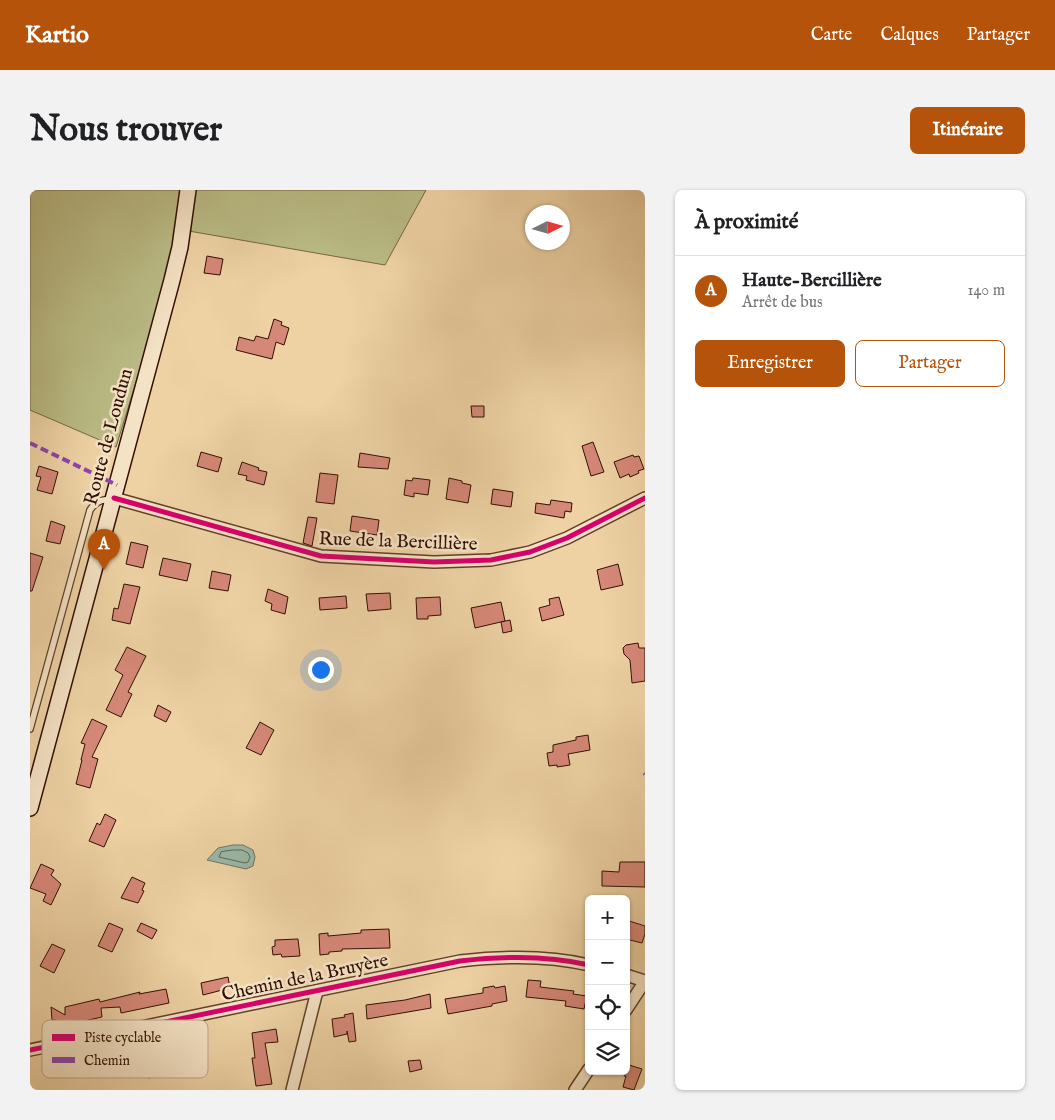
<!DOCTYPE html>
<html lang="fr">
<head>
<meta charset="utf-8">
<style>
	:root { --surface:#fff; --page:#f2f2f2; --text:#202124; --muted:#757577; --line:#e0e0e0; --accent:#b45309 }
	body { margin:0; font-family:"IM FELL English",serif; background:var(--page); color:var(--text) }
	.controls { position:absolute; right:15px; bottom:15px; display:grid; overflow:hidden; border-radius:8px; box-shadow:0 1px 4px #0004 }
	.controls button { width:45px; height:45px; display:grid; place-items:center; padding:0; border:0; border-bottom:1px solid var(--line); background:var(--surface); color:var(--text); font:25px sans-serif }
	.compass { position:absolute; left:495px; top:15px; width:45px; height:45px; border-radius:50%; background:var(--surface); box-shadow:0 1px 4px #0004; rotate:85deg }
	.you { position:absolute; left:290px; top:479px; width:18px; height:18px; margin:-12px; border:4px solid #fff; border-radius:50%; background:#1a73e8; box-shadow:0 0 0 8px #1a73e833 }
	.badge { display:grid; place-items:center; width:32px; height:32px; border-radius:50%; background:var(--accent); color:#fff; font-size:16px; font-weight:700 }
	.pin { position:absolute; translate:-50% -41px; filter:drop-shadow(0 1px 2px #0008) }
	.pin::after { content:''; position:absolute; top:26px; width:18px; height:15px; background:inherit; clip-path:polygon(0 0,100% 0,50% 100%) }
	.list { margin:0; padding:0; list-style:none }
	h2 { display:flex; justify-content:space-between; align-items:center; height:65px; margin:0; padding:0 20px; font-size:21px }
	h2 small { font-size:16px; font-weight:400; color:var(--muted) }
	.list li { display:grid; grid-template-columns:32px 1fr auto; gap:15px; align-items:center; box-sizing:border-box; height:70px; padding:0 20px; border-top:1px solid var(--line) }
	.list b { display:block; font-size:19px; white-space:nowrap }
	.list p { margin:0; font-size:16px; white-space:nowrap; color:var(--muted) }
	.list em { font-size:16px; font-style:normal; color:var(--muted) }
	.actions { display:flex; gap:10px; padding:15px 20px }
	.actions a { flex:1; padding:11px 0; border:1px solid var(--accent); border-radius:8px; text-align:center; font-size:18px; color:var(--accent) }
	.actions .main { background:var(--accent); color:#fff }
	.icon { flex:none; width:28px; height:28px; fill:none; stroke:currentColor; stroke-width:2; stroke-linecap:round; stroke-linejoin:round }
	.map { position:relative; flex:none; width:615px; height:900px; overflow:hidden; border-radius:8px }
	header { display:flex; align-items:center; gap:30px; box-sizing:border-box; height:70px; padding:0 25px; background:var(--accent); color:#fff }
	header strong { font-size:24px }
	nav { display:flex; gap:28px; margin-inline-start:auto; font-size:18px }
	.intro { display:flex; align-items:center; justify-content:space-between; box-sizing:border-box; height:120px; padding:0 30px }
	h1 { margin:0; font-size:35px }
	.button { padding:12px 22px; border-radius:8px; background:var(--accent); color:#fff; font-size:18px; font-weight:700 }
	main { display:flex; gap:30px; padding:0 30px }
	aside { flex:1; background:var(--surface); border-radius:8px; box-shadow:0 1px 4px #0004 }
	.map>svg:first-child { display:block }
	.green { fill:#babb85; stroke:#766544 }
	.water { fill:#99b8a7; stroke:#6f7465 }
	.lines { fill:none; stroke-linecap:round; stroke-linejoin:round }
	.shore { stroke:#656455; stroke-width:1 }
	.building { fill:#d68878; stroke:#310f03 }
	.lane-casing { stroke:#60402b; stroke-width:8 }
	.street-casing { stroke:#60402b; stroke-width:14 }
	.secondary-casing { stroke:#310f03; stroke-width:18 }
	.lane { stroke:#f4e2c4; stroke-width:5.5 }
	.street { stroke:#f4e2c4; stroke-width:11 }
	.secondary { stroke:#f4e2c4; stroke-width:15 }
	.quiet { stroke:#8e44ad; stroke-width:4; stroke-dasharray:8 4; stroke-linecap:butt }
	.cycleway-casing { stroke:#f4e2c4; stroke-width:8 }
	.cycleway { stroke:#d6006c; stroke-width:5 }
	.labels { text-anchor:middle; dominant-baseline:central; stroke-width:5; stroke-linejoin:round; paint-order:stroke }
	.street-label { font-size:19px; fill:#310f03; stroke:#f4e2c4 }
	.key { fill:#f4e2c4; stroke:#baa38a; stroke-width:1 }
	.key-label { font-size:14px; fill:#310f03 }
</style>
</head>
<body>
<header>
<strong>Kartio</strong>
<nav><a>Carte</a><a>Calques</a><a>Partager</a></nav>
</header>
<div class="intro"><h1>Nous trouver</h1><a class="button">Itinéraire</a></div>
<main>
<div class="map">
<svg width="615" height="900" viewBox="0 0 615 900">
	<rect width="100%" height="100%" fill="#eed2a4"/>
	<filter id="stains"><feTurbulence type="fractalNoise" baseFrequency=".004" numOctaves="4"/><feColorMatrix values="0 0 0 0 .2 0 0 0 0 .09 0 0 0 0 .02 0 0 0 .5 -.17"/></filter>
	<radialGradient id="worn" r=".72"><stop offset=".6" stop-color="#630" stop-opacity="0"/><stop offset="1" stop-color="#630" stop-opacity=".3"/></radialGradient>
	<polygon class="green" points="0,0 396,0 355,75 153,40 86,257 0,220"/>
	<polygon class="water" points="203,655 213,655 223,660 225,667 223,676 216,679 177,670 188,658"/>
	<g class="lines">
		<polygon class="shore" points="203,660 212,660 218,663 220,667 218,672 215,673 189,667 191,662"/>
	</g>
	<g class="building">
		<polygon points="177,66 193,69 190,85 174,83"/>
		<polygon points="244,129 252,132 251,135 259,138 254,155 246,152 242,169 206,160 209,147 224,151 226,146 238,149"/>
		<polygon points="441,216 454,216 454,227 442,227"/>
		<polygon points="563,252 574,282 561,286 552,256"/>
		<polygon points="171,262 192,268 188,282 167,276"/>
		<polygon points="330,263 360,268 358,279 328,277"/>
		<polygon points="603,265 604,267 609,266 614,279 608,281 609,283 600,287 599,284 590,288 584,272"/>
		<polygon points="212,272 229,278 228,280 237,282 234,295 216,290 217,286 208,284"/>
		<polygon points="9,276 28,282 22,304 7,300 11,287 6,286"/>
		<polygon points="290,283 308,285 304,314 286,312"/>
		<polygon points="383,288 400,290 398,305 384,303 384,307 374,305 376,290 382,291"/>
		<polygon points="419,288 432,291 432,293 441,295 438,313 416,309"/>
		<polygon points="463,299 483,302 481,317 461,314"/>
		<polygon points="521,310 542,313 541,322 535,321 534,328 505,323 506,313 520,315"/>
		<polygon points="322,326 349,330 347,345 320,341"/>
		<polygon points="278,327 287,328 282,356 273,353"/>
		<polygon points="21,331 35,336 30,354 16,351"/>
		<polygon points="101,352 118,356 113,378 96,374"/>
		<polygon points="0,363 13,367 2,401 0,401"/>
		<polygon points="133,368 161,374 157,391 129,385"/>
		<polygon points="588,374 593,395 571,400 567,380"/>
		<polygon points="182,381 201,385 198,401 179,398"/>
		<polygon points="94,394 110,397 100,434 82,430 84,418 88,419"/>
		<polygon points="238,399 258,407 255,424 241,420 242,414 235,411"/>
		<polygon points="360,403 361,419 338,421 336,404"/>
		<polygon points="316,406 317,418 290,420 289,408"/>
		<polygon points="410,407 411,425 398,426 398,429 387,429 386,408"/>
		<polygon points="529,407 534,425 512,431 509,418 520,415 519,409"/>
		<polygon points="471,412 475,431 445,438 441,418"/>
		<polygon points="480,430 482,441 473,443 471,432"/>
		<polygon points="608,453 609,458 615,458 615,491 602,493 600,470 594,464 593,458 596,455"/>
		<polygon points="97,457 116,466 98,502 102,504 91,527 76,520 93,485 85,480"/>
		<polygon points="128,515 141,522 136,532 124,526"/>
		<polygon points="62,529 77,536 62,567 68,569 60,598 46,594 52,570 51,570 55,554 51,553"/>
		<polygon points="230,532 244,540 231,565 216,558"/>
		<polygon points="558,545 560,560 538,564 540,575 527,577 527,575 519,576 517,563 523,562 523,555 546,550 546,547"/>
		<polygon points="75,624 86,630 74,657 59,651 67,633 70,635"/>
		<polygon points="590,672 615,672 615,697 572,696 572,681 589,682"/>
		<polygon points="11,674 24,680 21,685 31,694 21,715 13,711 16,704 0,698"/>
		<polygon points="102,687 115,693 112,700 114,701 108,713 91,708"/>
		<polygon points="596,730 615,736 615,744 612,753 596,749"/>
		<polygon points="79,733 93,739 82,762 68,756"/>
		<polygon points="111,733 127,740 122,749 107,741"/>
		<polygon points="359,739 360,758 312,759 312,761 299,762 299,764 290,765 289,744 298,743 298,746 331,743 331,740"/>
		<polygon points="268,749 270,766 252,767 251,764 243,765 242,757 245,756 245,750"/>
		<polygon points="22,754 35,760 24,783 10,776"/>
		<polygon points="198,787 200,798 173,805 171,793"/>
		<polygon points="498,790 511,791 510,797 544,801 543,804 557,806 554,819 535,816 536,811 496,807"/>
		<polygon points="464,796 465,798 475,796 477,811 462,814 462,816 418,824 415,809 453,803 453,798"/>
		<polygon points="136,799 139,813 91,823 90,817 71,818 72,827 27,837 26,830 22,830 21,817 35,825 35,817 69,809 70,812 110,802 109,804"/>
		<polygon points="400,804 401,818 337,829 336,815 375,810"/>
		<polygon points="323,823 326,851 319,852 317,841 317,844 304,847 302,829 315,827 314,825"/>
		<polygon points="246,839 248,852 235,853 242,894 226,896 222,868 225,868 222,843"/>
		<polygon points="152,845 155,859 120,866 122,887 118,888 112,868 102,870 98,856"/>
		<polygon points="390,870 392,879 380,882 378,871"/>
		<polygon points="599,875 612,879 604,900 593,897 596,886 594,886"/>
	</g>
	<g class="lines">
		<g class="lane-casing">
			<path id="lane" d="M0 539 60 320C66 311 71 310 81 309"/>
		</g>
		<g class="street-casing">
			<g id="street">
				<polyline points="84,308 291,366 404,372 461,370 500,362 537,348 615,308"/>
				<polyline points="596,785 615,791"/>
				<polyline points="596,820 615,791"/>
				<path d="M0 860 430 771C473 766 517 765 559 775"/>
				<polyline points="262,900 287,801"/>
				<polyline points="545,900 559,879"/>
			</g>
		</g>
		<g class="secondary-casing">
			<polyline id="secondary" points="0,618 142,90 150,57 158,0"/>
		</g>
		<use href="#lane" class="lane"/>
		<use href="#street" class="street"/>
		<use href="#secondary" class="secondary"/>
		<g class="quiet">
			<polyline points="0,253 87,295"/>
			<polyline points="614,583 615,584"/>
		</g>
		<g class="cycleway-casing">
			<g id="cycleway">
				<polyline points="84,308 291,366 404,372 461,370 500,362 537,348 615,308"/>
				<path d="M0 860 430 771C473 766 517 765 559 775"/>
			</g>
		</g>
		<use href="#cycleway" class="cycleway"/>
	</g>
	<g class="labels">
		<g class="street-label">
			<text transform="translate(79 247) rotate(-75)">Route de Loudun</text>
			<text transform="translate(368 352) rotate(2)">Rue de la Bercillière</text>
			<text transform="translate(275 788) rotate(-12)">Chemin de la Bruyère</text>
		</g>
	</g>
	<rect x="12" y="830" width="166" height="58" rx="8" class="key"/>
	<rect x="22" y="844" width="23" height="7" fill="#d6006c"/>
	<rect x="22" y="867" width="23" height="6" fill="#8e44ad"/>
	<g class="key-label">
		<text x="54" y="852">Piste cyclable</text>
		<text x="54" y="875">Chemin</text>
	</g>
	<rect width="100%" height="100%" filter="url(#stains)"/>
	<rect width="100%" height="100%" fill="url(#worn)"/>
</svg>
<div class="controls">
<button>+</button>
<button>−</button>
<button><svg class="icon" aria-label="locate" viewBox="0 0 24 24"><circle cx="12" cy="12" r="6"/><path d="M12 2v4M12 18v4M2 12h4M18 12h4"/></svg></button>
<button><svg class="icon" aria-label="layers" viewBox="0 0 24 24"><path d="M12 4l9 5-9 5-9-5zM3 14l9 5 9-5"/></svg></button>
</div>
<svg class="compass" viewBox="-18 -18 36 36"><path d="M0-13l5 13h-10z" fill="#e53935"/><path d="M0 13l5-13h-10z" fill="#757577"/></svg>
<div class="you"></div>
<div class="pin badge" style="left:74px;top:380px">A</div>
</div>
<aside>
<h2>À proximité<small></small></h2>
<ul class="list">
<li><span class="badge">A</span><div><b>Haute-Bercillière</b><p>Arrêt de bus</p></div><em>140 m</em></li>
</ul>
<div class="actions"><a class="main">Enregistrer</a><a>Partager</a></div>
</aside>
</main>
</body>
</html>
